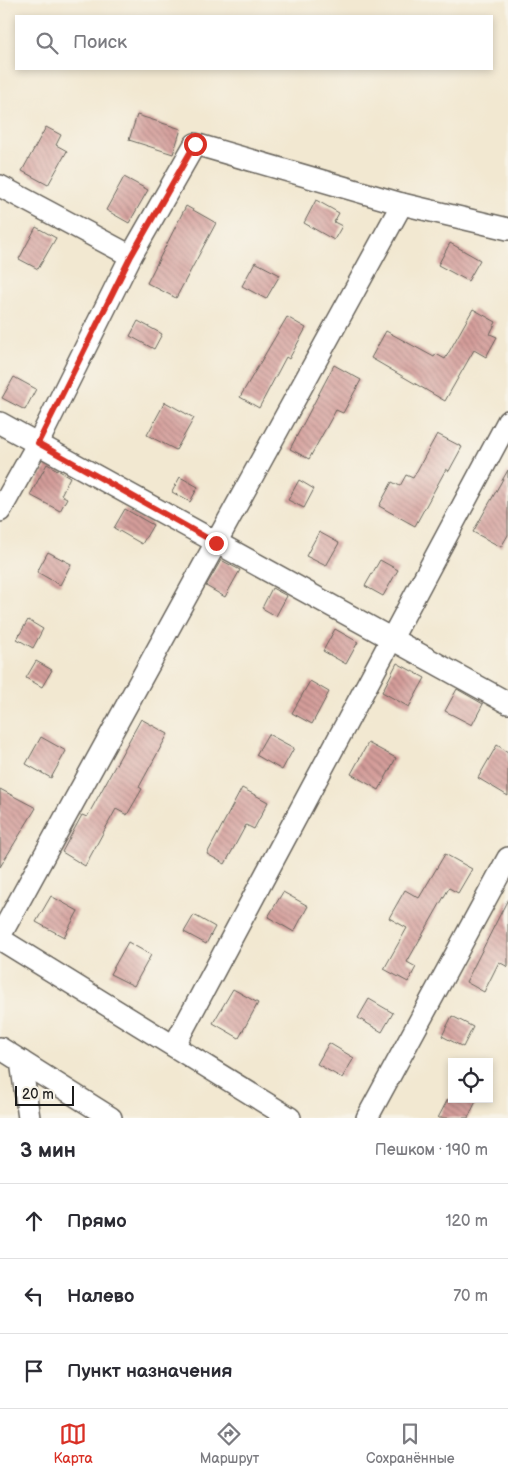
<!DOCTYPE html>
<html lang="ru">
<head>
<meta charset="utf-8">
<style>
	:root { --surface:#fff; --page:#f7f7f7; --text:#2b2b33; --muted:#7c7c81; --line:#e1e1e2; --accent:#d93025 }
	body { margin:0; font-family:"Balsamiq Sans",sans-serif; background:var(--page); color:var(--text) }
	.controls { position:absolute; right:15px; bottom:15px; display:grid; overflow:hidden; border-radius:0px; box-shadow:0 2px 8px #0003 }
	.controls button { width:45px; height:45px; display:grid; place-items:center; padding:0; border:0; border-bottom:1px solid var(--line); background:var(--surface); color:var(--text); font:25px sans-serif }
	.scale { position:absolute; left:15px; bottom:12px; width:59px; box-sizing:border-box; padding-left:5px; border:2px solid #1c1c1c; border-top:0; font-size:14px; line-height:18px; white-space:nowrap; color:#1c1c1c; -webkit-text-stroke:4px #f7f3e8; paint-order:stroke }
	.stop { position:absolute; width:15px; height:15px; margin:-11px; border:4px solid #d93025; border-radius:50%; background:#fff }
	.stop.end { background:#d93025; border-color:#fff; box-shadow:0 1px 5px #0008 }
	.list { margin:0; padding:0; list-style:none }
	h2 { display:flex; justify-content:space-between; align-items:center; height:65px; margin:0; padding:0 20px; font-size:21px }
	h2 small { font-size:16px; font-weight:400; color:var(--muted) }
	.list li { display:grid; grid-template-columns:32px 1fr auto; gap:15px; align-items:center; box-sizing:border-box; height:75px; padding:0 20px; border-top:1px solid var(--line) }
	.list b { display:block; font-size:19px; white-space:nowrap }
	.list em { font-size:16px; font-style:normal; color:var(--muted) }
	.icon { flex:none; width:28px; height:28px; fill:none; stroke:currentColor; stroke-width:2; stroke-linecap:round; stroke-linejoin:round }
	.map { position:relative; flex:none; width:508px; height:1118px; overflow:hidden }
	.search { position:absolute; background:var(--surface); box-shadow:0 2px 8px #0003; left:15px; right:15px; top:15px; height:55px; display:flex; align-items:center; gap:12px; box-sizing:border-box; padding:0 18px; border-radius:0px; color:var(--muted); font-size:19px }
	.sheet { height:290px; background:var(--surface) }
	nav { display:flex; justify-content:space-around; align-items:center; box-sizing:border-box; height:70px; border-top:1px solid var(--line); background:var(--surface); font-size:14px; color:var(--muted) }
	nav a { display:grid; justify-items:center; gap:2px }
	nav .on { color:var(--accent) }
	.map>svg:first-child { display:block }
	.building { fill:url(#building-back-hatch) }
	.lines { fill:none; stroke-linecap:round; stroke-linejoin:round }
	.street-casing { stroke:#67635b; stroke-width:24 }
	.street { stroke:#fff; stroke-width:21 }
	.route { stroke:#d93025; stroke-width:6 }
</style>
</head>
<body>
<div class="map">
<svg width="508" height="1118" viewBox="0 0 508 1118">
	<defs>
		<pattern id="building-back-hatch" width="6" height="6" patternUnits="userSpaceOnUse" patternTransform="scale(1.25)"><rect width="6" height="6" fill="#d49d9a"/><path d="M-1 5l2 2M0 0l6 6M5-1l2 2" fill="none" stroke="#ab7f7d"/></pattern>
	</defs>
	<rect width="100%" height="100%" fill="#f7f3e8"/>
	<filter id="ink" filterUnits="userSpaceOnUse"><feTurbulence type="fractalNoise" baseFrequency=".02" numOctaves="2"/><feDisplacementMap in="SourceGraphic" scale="10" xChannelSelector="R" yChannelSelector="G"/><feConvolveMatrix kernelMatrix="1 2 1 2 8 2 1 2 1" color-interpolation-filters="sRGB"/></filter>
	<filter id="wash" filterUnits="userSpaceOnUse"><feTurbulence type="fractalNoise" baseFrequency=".0096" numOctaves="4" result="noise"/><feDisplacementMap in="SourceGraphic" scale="20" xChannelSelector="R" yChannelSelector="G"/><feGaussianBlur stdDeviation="1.12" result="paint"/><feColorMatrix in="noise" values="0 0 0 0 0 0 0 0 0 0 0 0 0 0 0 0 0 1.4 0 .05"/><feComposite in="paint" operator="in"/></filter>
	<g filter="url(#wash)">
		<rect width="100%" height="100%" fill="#f2e8d1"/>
		<g id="blocks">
			<g class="building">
				<polygon points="137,115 181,129 173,154 129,140"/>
				<polygon points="46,127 61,135 56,145 67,151 48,185 22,171"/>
				<polygon points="124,177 148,190 129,223 106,210"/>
				<polygon points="316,200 339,213 334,222 342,226 334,240 304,223"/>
				<polygon points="186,206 216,223 176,298 147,283"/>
				<polygon points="36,227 56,238 38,269 19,259"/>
				<polygon points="450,243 480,260 468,281 438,265"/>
				<polygon points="255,262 280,275 266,299 242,286"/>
				<polygon points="473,309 496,322 490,334 497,337 486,357 474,350 445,401 371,358 386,331 434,357 436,354 445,359"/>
				<polygon points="287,317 306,328 289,359 286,357 259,408 240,397"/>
				<polygon points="138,321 162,334 154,349 130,336"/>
				<polygon points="334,365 361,380 343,413 336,410 309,459 290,449"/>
				<polygon points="14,377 36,389 25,410 2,398"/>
				<polygon points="165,402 194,418 176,450 147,435"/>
				<polygon points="437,434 462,447 449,471 446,469 415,526 379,506 392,482 400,486 406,475 413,478"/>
				<polygon points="47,464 70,477 61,495 67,498 60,511 30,495"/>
				<polygon points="508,470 508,535 501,547 473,532"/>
				<polygon points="180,477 198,487 190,502 172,492"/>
				<polygon points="299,480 314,489 304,508 288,500"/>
				<polygon points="125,509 153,525 142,544 114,528"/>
				<polygon points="319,532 339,543 326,566 306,556"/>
				<polygon points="48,552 71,564 60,585 37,572"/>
				<polygon points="221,560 240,570 225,597 206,586"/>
				<polygon points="380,560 398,570 383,596 365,586"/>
				<polygon points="272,588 287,596 276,616 262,608"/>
				<polygon points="28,620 43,629 33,648 17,639"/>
				<polygon points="335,629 358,642 346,664 323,651"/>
				<polygon points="36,661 52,670 42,687 26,678"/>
				<polygon points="397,663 425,678 409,707 382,692"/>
				<polygon points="310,681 329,692 312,724 292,713"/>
				<polygon points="457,689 483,704 472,725 445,711"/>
				<polygon points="141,719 168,734 139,787 142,789 127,815 116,809 85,866 62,852 82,815 87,817"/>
				<polygon points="268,734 294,748 282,770 256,755"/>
				<polygon points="41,737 66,751 51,778 26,764"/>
				<polygon points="368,743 396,758 379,790 351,774"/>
				<polygon points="497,745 508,752 508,796 478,778"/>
				<polygon points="242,788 268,802 254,829 246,825 225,864 207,854"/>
				<polygon points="0,789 36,808 0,867"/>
				<polygon points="445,854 472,869 458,893 449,888 407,962 416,967 408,982 384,969 407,928 389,918 405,890 419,898"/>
				<polygon points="283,892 308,906 294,932 268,917"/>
				<polygon points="51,896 78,911 64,937 36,922"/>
				<polygon points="508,899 508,967 499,962 484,992 466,982"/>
				<polygon points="194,915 215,927 206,944 184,932"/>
				<polygon points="128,942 151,955 134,986 110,974"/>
				<polygon points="233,989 258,1003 239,1038 213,1023"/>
				<polygon points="369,999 393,1013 382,1032 358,1018"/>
				<polygon points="452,1016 473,1027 463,1047 442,1036"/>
				<polygon points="329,1043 354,1058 342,1078 317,1064"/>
				<polygon points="448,1099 477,1099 468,1118 438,1118"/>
			</g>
		</g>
	</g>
	<g filter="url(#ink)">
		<use href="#blocks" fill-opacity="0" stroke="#67635b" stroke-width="1"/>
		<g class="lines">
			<g class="street-casing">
				<g id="street">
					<polyline points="0,186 131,256"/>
					<polyline points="0,423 508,703"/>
					<polyline points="0,511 38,443 131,256 195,144 402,204 508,229"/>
					<polyline points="0,936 402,204"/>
					<polyline points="0,939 290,1118"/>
					<polyline points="174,1046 508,421"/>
					<polyline points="0,1048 111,1118"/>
					<polyline points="21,1061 29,1118"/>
					<polyline points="367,1118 508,858"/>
				</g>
			</g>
			<use href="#street" class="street"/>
		</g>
	</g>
	<g class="lines" filter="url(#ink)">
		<polyline class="route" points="195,144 131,256 38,443 216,543"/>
	</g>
</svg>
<div class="controls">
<button><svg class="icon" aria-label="locate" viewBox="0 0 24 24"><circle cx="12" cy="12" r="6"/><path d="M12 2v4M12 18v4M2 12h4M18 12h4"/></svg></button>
</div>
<div class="scale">20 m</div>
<div class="stop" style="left:195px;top:144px"></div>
<div class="stop end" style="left:216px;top:543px"></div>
<div class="search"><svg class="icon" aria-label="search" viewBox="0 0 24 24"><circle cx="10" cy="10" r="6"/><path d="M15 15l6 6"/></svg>Поиск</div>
</div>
<section class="sheet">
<h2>3 мин<small>Пешком · 190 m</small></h2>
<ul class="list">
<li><svg class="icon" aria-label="ahead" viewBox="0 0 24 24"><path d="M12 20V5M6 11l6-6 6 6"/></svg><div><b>Прямо</b></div><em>120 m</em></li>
<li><svg class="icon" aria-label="left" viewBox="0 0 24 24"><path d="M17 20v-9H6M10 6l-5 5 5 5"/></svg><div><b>Налево</b></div><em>70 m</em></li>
<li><svg class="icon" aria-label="arrive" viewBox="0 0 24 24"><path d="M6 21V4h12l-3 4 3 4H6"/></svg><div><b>Пункт назначения</b></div></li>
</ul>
</section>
<nav>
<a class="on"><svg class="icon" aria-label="map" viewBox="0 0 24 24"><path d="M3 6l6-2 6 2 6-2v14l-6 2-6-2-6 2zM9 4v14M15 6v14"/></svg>Карта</a>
<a><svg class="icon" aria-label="directions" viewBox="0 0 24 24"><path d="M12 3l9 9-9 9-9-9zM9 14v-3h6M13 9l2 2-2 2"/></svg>Маршрут</a>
<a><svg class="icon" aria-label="saved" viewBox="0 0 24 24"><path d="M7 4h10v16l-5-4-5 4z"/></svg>Сохранённые</a>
</nav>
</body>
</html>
